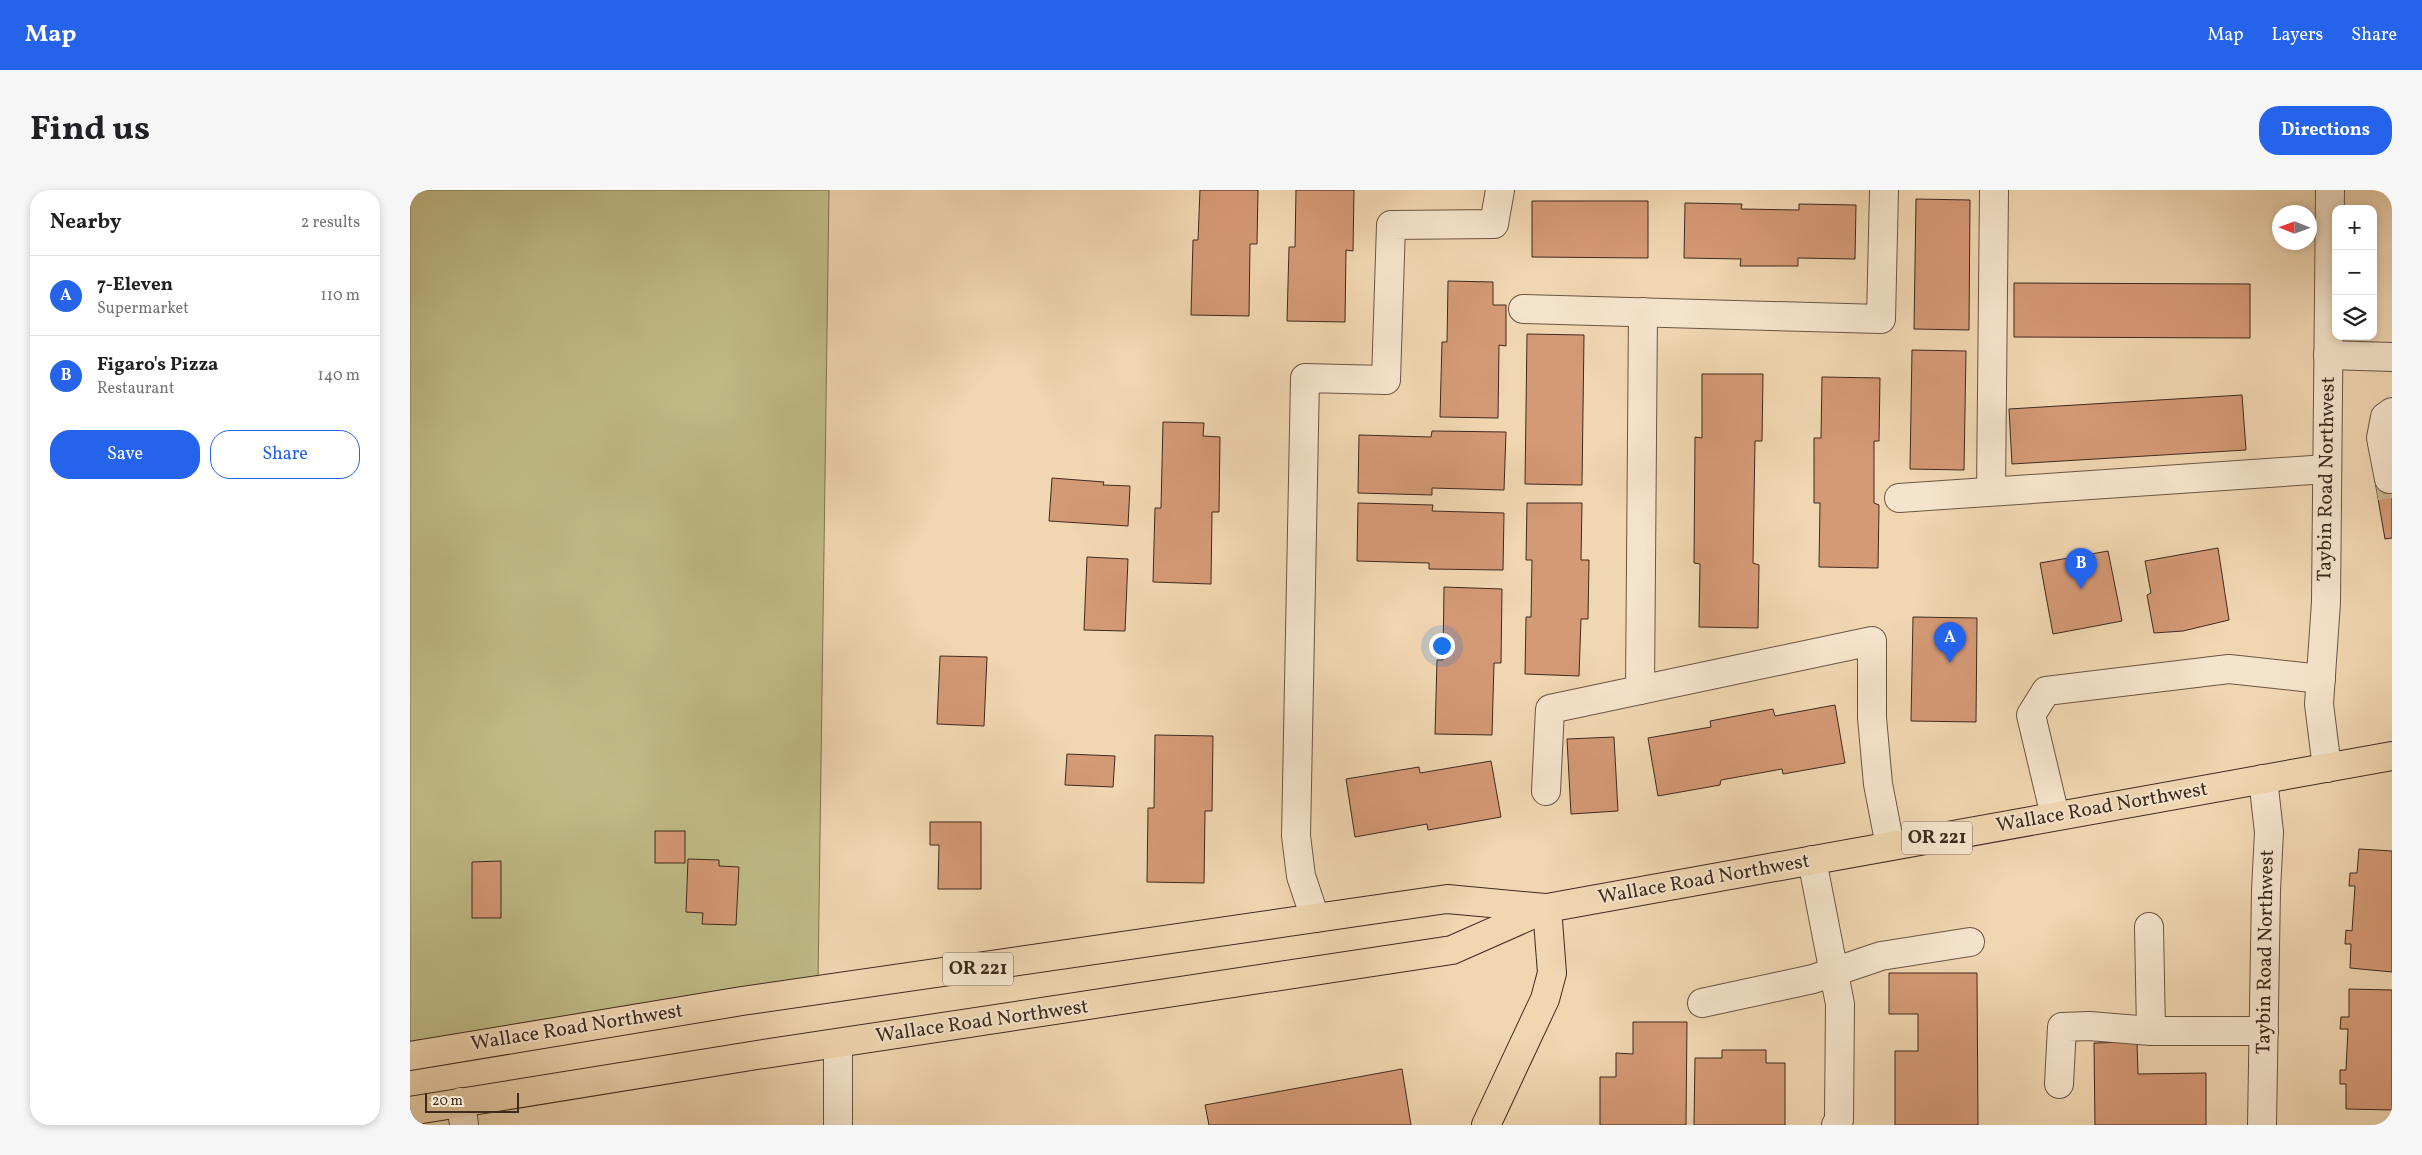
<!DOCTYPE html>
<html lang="en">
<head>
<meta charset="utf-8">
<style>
	:root { --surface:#fff; --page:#f6f6f6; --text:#202124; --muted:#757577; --line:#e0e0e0; --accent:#2563eb }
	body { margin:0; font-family:Vollkorn,serif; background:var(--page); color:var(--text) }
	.controls { position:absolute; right:15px; top:15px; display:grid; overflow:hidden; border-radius:10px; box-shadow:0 2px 8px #0003 }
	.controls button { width:45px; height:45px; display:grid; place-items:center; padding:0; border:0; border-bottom:1px solid var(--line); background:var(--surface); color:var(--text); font:25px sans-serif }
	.compass { position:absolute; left:1862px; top:15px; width:45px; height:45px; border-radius:50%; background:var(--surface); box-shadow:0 2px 8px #0003; rotate:271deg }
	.scale { position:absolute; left:15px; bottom:12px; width:94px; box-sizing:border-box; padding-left:5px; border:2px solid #3f2a1e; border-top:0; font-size:14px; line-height:18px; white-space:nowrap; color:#3f2a1e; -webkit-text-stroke:4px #f5e4cc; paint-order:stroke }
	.you { position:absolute; left:1031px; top:455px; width:18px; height:18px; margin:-12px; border:4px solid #fff; border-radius:50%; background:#1a73e8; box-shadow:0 0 0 8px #1a73e833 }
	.badge { display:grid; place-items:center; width:32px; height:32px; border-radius:50%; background:var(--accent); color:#fff; font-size:16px; font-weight:700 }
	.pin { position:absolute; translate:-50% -41px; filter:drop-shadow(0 1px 2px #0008) }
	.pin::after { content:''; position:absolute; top:26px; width:18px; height:15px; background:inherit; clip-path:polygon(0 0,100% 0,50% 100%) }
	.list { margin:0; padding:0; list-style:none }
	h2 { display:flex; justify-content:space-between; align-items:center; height:65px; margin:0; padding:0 20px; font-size:21px }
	h2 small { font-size:16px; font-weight:400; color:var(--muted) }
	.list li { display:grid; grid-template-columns:32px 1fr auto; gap:15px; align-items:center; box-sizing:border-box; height:80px; padding:0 20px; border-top:1px solid var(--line) }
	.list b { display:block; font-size:19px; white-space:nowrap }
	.list p { margin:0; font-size:16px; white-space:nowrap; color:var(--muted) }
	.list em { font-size:16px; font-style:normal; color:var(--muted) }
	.actions { display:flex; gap:10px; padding:15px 20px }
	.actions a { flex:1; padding:11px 0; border:1px solid var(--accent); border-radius:20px; text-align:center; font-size:18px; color:var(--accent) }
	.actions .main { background:var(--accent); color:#fff }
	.icon { flex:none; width:28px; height:28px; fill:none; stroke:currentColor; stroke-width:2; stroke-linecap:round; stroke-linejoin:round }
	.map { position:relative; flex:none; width:1982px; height:935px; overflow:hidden; border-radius:20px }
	header { display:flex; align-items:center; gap:30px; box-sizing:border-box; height:70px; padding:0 25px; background:var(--accent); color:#fff }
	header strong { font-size:24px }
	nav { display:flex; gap:28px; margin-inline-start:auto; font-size:18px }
	.intro { display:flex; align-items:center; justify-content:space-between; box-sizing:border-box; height:120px; padding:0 30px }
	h1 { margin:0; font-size:35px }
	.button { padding:12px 22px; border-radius:20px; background:var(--accent); color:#fff; font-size:18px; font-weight:700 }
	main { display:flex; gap:30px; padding:0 30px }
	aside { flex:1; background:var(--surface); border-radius:20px; box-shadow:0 2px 8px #0003 }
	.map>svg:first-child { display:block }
	.green { fill:#c1bc87; stroke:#807352 }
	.building { fill:#d49975; stroke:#3f2a1e }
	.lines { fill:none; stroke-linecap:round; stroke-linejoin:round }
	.minor-tunnel { stroke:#cdb494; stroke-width:28; stroke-dasharray:28 14; stroke-linecap:butt }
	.minor-casing { stroke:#6b5543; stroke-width:30 }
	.major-casing { stroke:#3f2a1e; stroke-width:30 }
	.minor { stroke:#f5e4cc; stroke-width:28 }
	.major { stroke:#f0d6b1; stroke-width:28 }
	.labels { text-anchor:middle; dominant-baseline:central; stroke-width:4; stroke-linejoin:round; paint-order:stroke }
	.shield { fill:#f5e4cc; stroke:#766252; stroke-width:1 }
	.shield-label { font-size:19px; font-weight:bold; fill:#3f2a1e }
	.street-label { font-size:20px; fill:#3f2a1e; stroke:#f5e4cc }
</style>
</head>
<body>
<header>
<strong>Map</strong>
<nav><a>Map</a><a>Layers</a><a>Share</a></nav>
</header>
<div class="intro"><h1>Find us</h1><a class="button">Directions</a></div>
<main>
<aside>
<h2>Nearby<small>2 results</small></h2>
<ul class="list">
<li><span class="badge">A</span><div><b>7-Eleven</b><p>Supermarket</p></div><em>110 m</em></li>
<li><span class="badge">B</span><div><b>Figaro's Pizza</b><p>Restaurant</p></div><em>140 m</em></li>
</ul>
<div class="actions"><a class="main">Save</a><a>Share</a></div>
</aside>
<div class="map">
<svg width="1982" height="935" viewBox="0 0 1982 935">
	<rect width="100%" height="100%" fill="#f0d6b1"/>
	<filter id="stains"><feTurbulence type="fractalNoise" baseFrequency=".004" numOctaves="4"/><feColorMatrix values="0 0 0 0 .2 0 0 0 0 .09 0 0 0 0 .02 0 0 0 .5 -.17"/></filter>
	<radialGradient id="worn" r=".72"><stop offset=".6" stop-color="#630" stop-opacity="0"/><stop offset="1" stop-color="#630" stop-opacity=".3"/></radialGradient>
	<polygon class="green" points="0,0 419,0 408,792 0,860"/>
	<g class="building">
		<polygon points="790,0 848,0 847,54 840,54 839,126 781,125 783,50 788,50"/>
		<polygon points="886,0 944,0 943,61 936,60 935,132 877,131 879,57 885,57"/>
		<polygon points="1506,9 1560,10 1559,140 1504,139"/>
		<polygon points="1122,11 1238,11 1238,68 1122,67"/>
		<polygon points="1275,13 1332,14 1331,19 1389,20 1389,14 1446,15 1445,69 1388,68 1388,76 1330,76 1331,69 1274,68"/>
		<polygon points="1038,91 1083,92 1083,115 1096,115 1096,156 1089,155 1088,228 1030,227 1032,152 1037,152"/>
		<polygon points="1604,93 1840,94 1840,148 1604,147"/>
		<polygon points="1117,144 1174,145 1172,295 1115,294"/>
		<polygon points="1502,160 1556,161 1554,280 1500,279"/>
		<polygon points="1292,184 1353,184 1352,251 1345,251 1343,373 1349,375 1348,438 1289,437 1290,374 1284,373 1285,247 1292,248"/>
		<polygon points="1412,187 1470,188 1469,251 1464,251 1464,313 1469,315 1468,378 1409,377 1410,313 1404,313 1404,248 1411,248"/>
		<polygon points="1832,205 1836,260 1602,274 1599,219"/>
		<polygon points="753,232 794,233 793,246 810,247 809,322 802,322 801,394 743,392 745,318 751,318"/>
		<polygon points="1022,241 1096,242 1094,300 1022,298 1022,305 948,303 949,245 1021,247"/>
		<polygon points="642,288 694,292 693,295 720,296 718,336 639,331"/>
		<polygon points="1982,289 1982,348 1975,349 1965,291"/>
		<polygon points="948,313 1023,315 1022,321 1094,323 1093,380 1019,379 1019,373 947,371"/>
		<polygon points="1117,313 1172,313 1171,370 1179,370 1178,429 1171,429 1169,486 1115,484 1116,427 1121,427 1122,370 1116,370"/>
		<polygon points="1808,358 1819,430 1773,441 1744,443 1737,405 1741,403 1735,371"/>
		<polygon points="1698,361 1712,431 1643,444 1630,373"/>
		<polygon points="677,367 718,369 715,441 674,440"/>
		<polygon points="1034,397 1092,399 1091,473 1084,473 1082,545 1025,544 1027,470 1033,470"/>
		<polygon points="1503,427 1567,428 1566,532 1501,531"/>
		<polygon points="530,466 577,467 574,536 527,534"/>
		<polygon points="1425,515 1435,573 1373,584 1372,579 1311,590 1310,595 1248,606 1238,548 1301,537 1300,531 1363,519 1365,526"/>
		<polygon points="745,545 803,546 802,621 795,621 794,693 737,692 738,618 744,618"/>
		<polygon points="1204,547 1208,621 1161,624 1157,549"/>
		<polygon points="657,564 705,566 703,597 655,595"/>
		<polygon points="1081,571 1091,627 1018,640 1017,634 945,647 936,589 1009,577 1010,583"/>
		<polygon points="520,632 571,632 571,699 528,699 529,655 520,655"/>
		<rect x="245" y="641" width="30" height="32"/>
		<polygon points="1949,659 1982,661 1982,782 1940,778 1941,754 1935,754 1936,740 1942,741 1945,696 1939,696 1940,683 1947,683"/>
		<polygon points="278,669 309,670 309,676 329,677 326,735 292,734 293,723 276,722"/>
		<polygon points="91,671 91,728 62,728 62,672"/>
		<polygon points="1479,783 1567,783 1568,935 1485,935 1485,861 1508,861 1508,824 1479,824"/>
		<polygon points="1939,799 1982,800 1982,920 1936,919 1936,894 1930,894 1930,880 1936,880 1938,839 1930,839 1931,827 1939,827"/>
		<polygon points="1223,832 1277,832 1276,935 1190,935 1190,887 1206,887 1206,863 1223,864"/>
		<polygon points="1727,852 1728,884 1796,883 1796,935 1685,935 1684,853"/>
		<polygon points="1312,860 1356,860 1356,873 1375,873 1375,935 1284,935 1285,868 1312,868"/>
		<polygon points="992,879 1001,935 799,935 795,915"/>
	</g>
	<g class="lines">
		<polyline class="minor-tunnel" points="1979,289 1982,308"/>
		<g class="minor-casing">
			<g id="minor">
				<polyline points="1113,119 1471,129 1474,0"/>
				<polyline points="1918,165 1982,167"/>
				<polyline points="1979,289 1971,248 1975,227 1982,222"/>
				<polyline points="1581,301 1584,0"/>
				<polyline points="1489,308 1917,279"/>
				<polyline points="1230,500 1233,122"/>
				<polyline points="1917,578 1909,514 1916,412 1920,0"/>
				<polyline points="1136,601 1140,519 1462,451 1462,528 1468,594 1480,656"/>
				<polyline points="1645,626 1621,525 1636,501 1819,479 1911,489"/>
				<polyline points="1402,670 1430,814 1429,930 1426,935"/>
				<polyline points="905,728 891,686 886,646 895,188 976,190 981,35 1084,34 1090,0"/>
				<polyline points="1739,737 1741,841 1854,841"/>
				<polyline points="1292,813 1403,789 1471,766 1560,752"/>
				<polyline points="428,853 428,935"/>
				<polyline points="1649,894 1652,837 1679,836 1741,841"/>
				<polyline points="51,912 54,935"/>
				<polyline points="1852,935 1856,700 1859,642 1853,589"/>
			</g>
		</g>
		<g class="major-casing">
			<g id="major">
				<polyline points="0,866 332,811 1037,709 1135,718"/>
				<polyline points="0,921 347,865 1042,760 1137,718 1982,566"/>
				<polyline points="1076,935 1135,809 1142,783 1137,718"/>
			</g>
		</g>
		<use href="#minor" class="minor"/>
		<use href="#major" class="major"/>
	</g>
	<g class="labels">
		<g class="shield">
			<rect x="1492" y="631.5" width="70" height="33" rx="4"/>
			<rect x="533" y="762.5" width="70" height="33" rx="4"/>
		</g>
		<g class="shield-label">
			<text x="1527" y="648">OR 221</text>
			<text x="568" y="779">OR 221</text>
		</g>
		<g class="street-label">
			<text transform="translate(1917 289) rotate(-89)">Taybin Road Northwest</text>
			<text transform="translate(1692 618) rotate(-10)">Wallace Road Northwest</text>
			<text transform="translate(1294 690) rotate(-10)">Wallace Road Northwest</text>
			<text transform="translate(1856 762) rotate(-89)">Taybin Road Northwest</text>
			<text transform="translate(572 832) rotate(-8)">Wallace Road Northwest</text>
			<text transform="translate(167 838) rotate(-9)">Wallace Road Northwest</text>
		</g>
	</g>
	<rect width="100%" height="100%" filter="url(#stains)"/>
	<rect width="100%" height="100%" fill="url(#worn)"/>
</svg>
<div class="controls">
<button>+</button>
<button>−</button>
<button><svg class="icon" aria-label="layers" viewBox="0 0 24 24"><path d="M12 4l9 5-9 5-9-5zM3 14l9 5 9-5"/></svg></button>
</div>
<svg class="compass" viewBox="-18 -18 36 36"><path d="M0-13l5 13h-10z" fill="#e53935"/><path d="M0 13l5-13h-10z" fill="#757577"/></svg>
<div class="scale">20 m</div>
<div class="you"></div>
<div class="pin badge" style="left:1540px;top:473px">A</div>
<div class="pin badge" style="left:1671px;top:399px">B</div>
</div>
</main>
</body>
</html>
